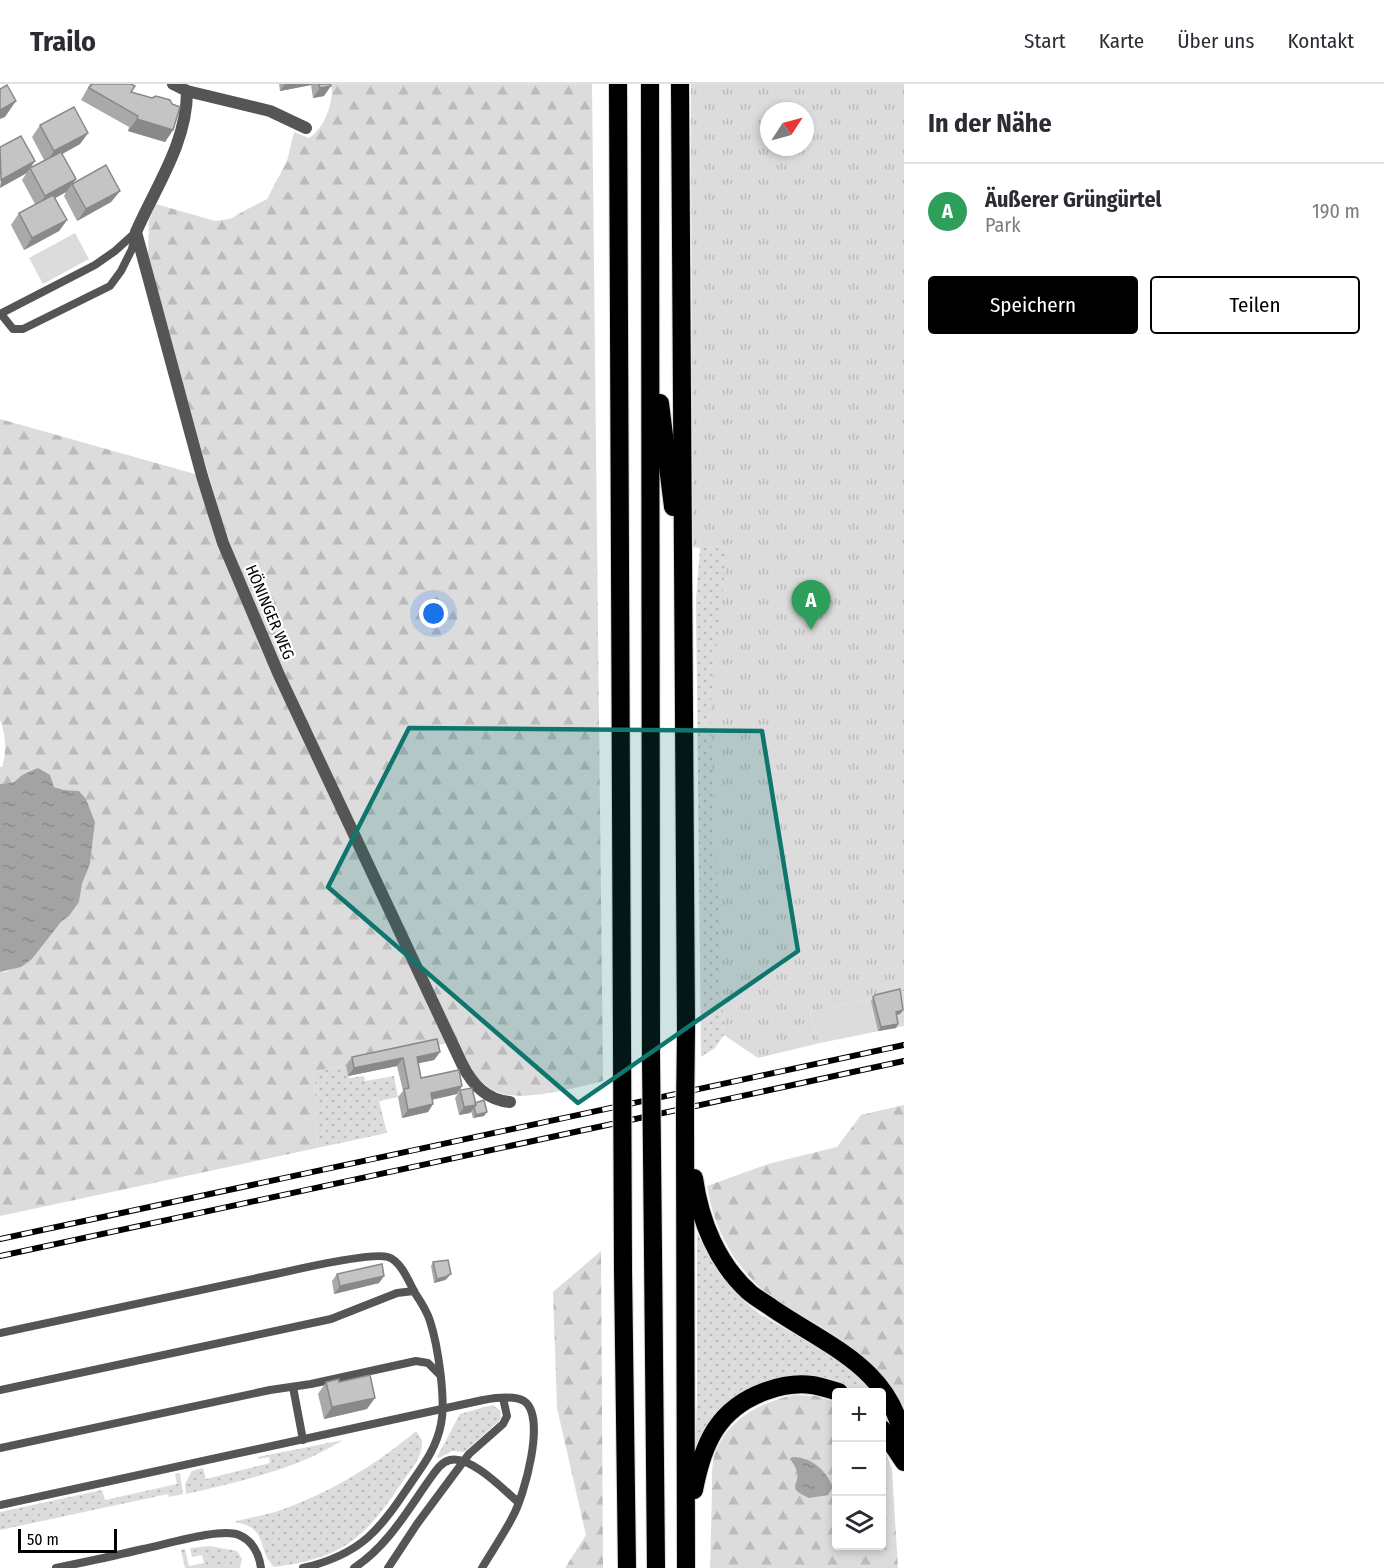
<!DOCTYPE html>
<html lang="de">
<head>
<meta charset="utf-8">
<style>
	:root { --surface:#fff; --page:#f7f7f7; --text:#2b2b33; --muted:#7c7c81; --line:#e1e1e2; --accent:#000 }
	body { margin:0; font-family:"Fira Sans Condensed",sans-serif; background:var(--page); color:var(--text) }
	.controls { position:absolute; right:18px; bottom:18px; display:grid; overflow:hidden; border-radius:6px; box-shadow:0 3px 9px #0003 }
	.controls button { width:54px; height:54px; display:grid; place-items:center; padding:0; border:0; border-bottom:2px solid var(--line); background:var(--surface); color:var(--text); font:30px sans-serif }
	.compass { position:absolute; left:760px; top:18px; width:54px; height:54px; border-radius:50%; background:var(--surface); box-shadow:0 3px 9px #0003; rotate:54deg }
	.scale { position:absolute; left:18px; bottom:15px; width:99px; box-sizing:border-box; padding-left:6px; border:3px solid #000; border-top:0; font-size:16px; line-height:21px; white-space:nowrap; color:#000; -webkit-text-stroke:4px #fff; paint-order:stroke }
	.you { position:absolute; left:434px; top:530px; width:21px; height:21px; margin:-15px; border:4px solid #fff; border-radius:50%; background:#1a73e8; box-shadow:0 0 0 9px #1a73e833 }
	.badge { display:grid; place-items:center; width:39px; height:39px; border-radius:50%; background:var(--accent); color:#fff; font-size:20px; font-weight:700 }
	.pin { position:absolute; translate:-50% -50px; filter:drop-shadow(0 2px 3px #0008) }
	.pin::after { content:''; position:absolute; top:32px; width:21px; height:18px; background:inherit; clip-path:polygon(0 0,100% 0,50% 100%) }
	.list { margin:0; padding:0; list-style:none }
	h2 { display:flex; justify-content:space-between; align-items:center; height:78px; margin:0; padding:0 24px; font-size:26px }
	h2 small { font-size:20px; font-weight:400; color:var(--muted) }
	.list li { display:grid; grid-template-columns:39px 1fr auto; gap:18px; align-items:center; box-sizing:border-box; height:96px; padding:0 24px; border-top:2px solid var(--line) }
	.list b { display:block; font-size:22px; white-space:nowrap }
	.list p { margin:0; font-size:20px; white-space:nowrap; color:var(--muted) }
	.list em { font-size:20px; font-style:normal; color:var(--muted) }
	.actions { display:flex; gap:12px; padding:18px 24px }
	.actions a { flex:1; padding:14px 0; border:2px solid var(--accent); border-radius:6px; text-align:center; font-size:21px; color:var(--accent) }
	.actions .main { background:var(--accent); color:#fff }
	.icon { flex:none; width:33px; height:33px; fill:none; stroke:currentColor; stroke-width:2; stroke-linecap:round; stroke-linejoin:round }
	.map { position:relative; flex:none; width:904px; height:1484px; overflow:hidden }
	header { display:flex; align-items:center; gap:36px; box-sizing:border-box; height:84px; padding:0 30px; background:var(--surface); border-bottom:2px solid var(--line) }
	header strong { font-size:28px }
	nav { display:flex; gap:33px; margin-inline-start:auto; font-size:21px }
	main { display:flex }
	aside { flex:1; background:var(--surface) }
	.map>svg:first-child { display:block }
	.grass { fill:url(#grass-dots) }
	.forest { fill:url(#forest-firs) }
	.park { fill:url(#park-tufts); fill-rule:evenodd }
	.garden { fill:#dcdcdc }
	.water { fill:url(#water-ripples) }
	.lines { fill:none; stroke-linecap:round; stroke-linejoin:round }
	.highway-casing { stroke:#dbdbdb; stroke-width:20 }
	.lane { stroke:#555; stroke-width:8 }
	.street { stroke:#555; stroke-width:12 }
	.highway { stroke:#000; stroke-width:18 }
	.rail-casing { stroke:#000; stroke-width:6 }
	.rail { stroke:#fff; stroke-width:4; stroke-dasharray:11; stroke-linecap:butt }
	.highway-bridge-casing { stroke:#dbdbdb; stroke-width:20; stroke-linecap:butt }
	.highway-bridge { stroke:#000; stroke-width:18 }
	.wall { fill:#a9a9a9 }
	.shaded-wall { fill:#898989 }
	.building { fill:#c4c4c4; stroke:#898989; stroke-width:1.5 }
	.marked { fill:#0f766e; fill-opacity:0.2; stroke:#0f766e; stroke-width:4.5; stroke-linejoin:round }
	.labels { text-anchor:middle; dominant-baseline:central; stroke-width:4.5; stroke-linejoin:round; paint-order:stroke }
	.street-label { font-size:16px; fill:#000; stroke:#fff }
</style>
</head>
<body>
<header>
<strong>Trailo</strong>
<nav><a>Start</a><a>Karte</a><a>Über uns</a><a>Kontakt</a></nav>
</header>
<main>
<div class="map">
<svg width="904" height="1484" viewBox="0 0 904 1484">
	<defs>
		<pattern id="grass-dots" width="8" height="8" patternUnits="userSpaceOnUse" patternTransform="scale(1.5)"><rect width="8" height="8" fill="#dcdcdc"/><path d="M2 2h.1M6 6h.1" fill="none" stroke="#bbb" stroke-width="1.8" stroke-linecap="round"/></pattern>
		<pattern id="forest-firs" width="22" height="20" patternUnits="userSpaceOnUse" patternTransform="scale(1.5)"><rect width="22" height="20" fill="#dcdcdc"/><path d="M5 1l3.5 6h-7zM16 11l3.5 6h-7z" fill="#bbb"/></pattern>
		<pattern id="park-tufts" width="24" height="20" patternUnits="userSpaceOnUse" patternTransform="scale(1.5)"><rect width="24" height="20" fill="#dcdcdc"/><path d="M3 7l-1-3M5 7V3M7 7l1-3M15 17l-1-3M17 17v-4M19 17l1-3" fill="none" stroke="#bbb"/></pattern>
		<pattern id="water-ripples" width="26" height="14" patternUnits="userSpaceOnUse" patternTransform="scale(1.5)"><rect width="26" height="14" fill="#a3a3a3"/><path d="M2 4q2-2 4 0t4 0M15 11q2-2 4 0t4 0" fill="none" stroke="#8b8b8b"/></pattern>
	</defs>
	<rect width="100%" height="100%" fill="#fff"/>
	<g class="grass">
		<polygon points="691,0 742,102 805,63 824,9 722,900 724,951 715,964 701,973 696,516 700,464 693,463"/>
		<polygon points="346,981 349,994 364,992 365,997 394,992 398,1013 379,1017 387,1049 317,1064 314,988"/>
		<polygon points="697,1149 718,1188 744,1217 761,1231 842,1278 873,1308 856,1308 840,1301 791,1294 705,1346 695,1367 697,1313"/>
		<polygon points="492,1321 500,1326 501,1334 498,1338 464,1368 452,1367 439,1374 437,1373 460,1330"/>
		<path d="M416 1347 422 1356C423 1373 412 1384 403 1397 365 1454 344 1474 274 1483 256 1465 270 1444 234 1438 247 1434 261 1432 275 1428 326 1411 375 1382 416 1347Z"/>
		<path d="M343 1356C295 1386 241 1397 186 1410L185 1400 192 1387 203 1384 206 1395 270 1379 269 1373 258 1375V1373Z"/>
		<polygon points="180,1389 183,1410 169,1413 168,1410 0,1446 0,1428 102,1406 105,1416 177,1400 175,1390"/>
		<polygon points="210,1462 237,1467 242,1475 240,1484 185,1484 181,1466 185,1465 189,1482 204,1479 202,1471 192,1473 190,1464"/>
	</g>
	<g class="forest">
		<path d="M331 0H592L603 997C578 1003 524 1018 500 1009 489 1006 481 997 473 990L319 668 258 529 229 458 207 386 148 171 149 136 156 120 215 137 230 135 244 127 267 115 287 77 294 48 309 54C324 45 335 17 331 0Z"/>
		<path d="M0 335 195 390 230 491 312 674 448 959 314 988 317 1064 0 1132V888H6L32 875 61 838 69 832 79 818 82 800 90 780 95 738 86 715 79 707 64 706 54 703 28 690 22 691 14 698 0 700V683H2C7 668 6 650 0 636Z"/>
		<path d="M904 1021V1326C885 1282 844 1256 805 1233 791 1224 775 1216 762 1205 732 1179 713 1141 707 1102L768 1080 837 1063 861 1031Z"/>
		<polygon points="601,1167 603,1484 565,1484 586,1451 557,1324 553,1208"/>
		<path d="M793 1311 816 1312 836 1318V1462H882V1358L892 1385 898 1484H710C711 1459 711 1435 712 1410 712 1397 711 1381 715 1369 728 1335 759 1319 793 1311Z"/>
	</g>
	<path class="park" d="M691 0H904V907L810 928 820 959 758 974 724 951 710 627 727 465 693 463ZM769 27H805V63H769Z"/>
	<g class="garden">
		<polygon points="75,149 89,175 43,200 29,174"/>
		<polygon points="904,907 904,942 820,959 810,928"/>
	</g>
	<g class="water">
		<polygon points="38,684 50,691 54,703 64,706 79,707 86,715 95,738 90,780 82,800 79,818 69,832 61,838 32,875 21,883 0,888 0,700 14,698 22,691"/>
		<path d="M792 1373C811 1373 825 1385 833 1403L828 1411 809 1414C785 1403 800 1402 797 1388 796 1383 793 1379 790 1375Z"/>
	</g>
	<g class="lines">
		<g class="highway-casing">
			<g id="highway">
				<polyline points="618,0 622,958"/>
				<polyline points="650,0 651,973"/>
				<polyline points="680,0 686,946"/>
				<polyline points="660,319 673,423"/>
				<polyline points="685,1030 686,1484"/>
				<path d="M694 1094C700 1137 717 1179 749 1208 756 1214 765 1219 772 1224 829 1263 897 1286 904 1365"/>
				<polyline points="653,1168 656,1484"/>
				<polyline points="623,1185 627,1484"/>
				<polyline points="882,1345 904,1378"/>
				<path d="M694 1406C703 1359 718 1324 766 1307 780 1302 797 1299 812 1301 821 1302 830 1306 839 1308"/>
			</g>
		</g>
		<g class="lane">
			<polyline points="0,230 95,181 115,167 136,148"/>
			<polyline points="1,230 13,245 23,245 110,202 121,187 132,165 135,152"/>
			<path d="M0 1249C92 1230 184 1210 276 1190 298 1185 370 1168 388 1173 401 1177 409 1198 415 1209 421 1218 427 1227 430 1237 438 1262 446 1315 441 1340 437 1362 425 1379 413 1396 380 1445 363 1470 303 1484"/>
			<polyline points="293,1303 303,1356"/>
			<polyline points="0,1306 331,1235 397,1209 414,1207"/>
			<polyline points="0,1364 270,1306 311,1300 416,1277 428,1279 440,1291"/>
			<path d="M0 1421 483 1316C494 1314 513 1311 524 1317 547 1332 524 1412 513 1432 504 1450 492 1467 482 1484"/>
			<path d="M56 1484C85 1478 114 1472 143 1465 164 1461 221 1443 239 1451 253 1457 259 1470 261 1484"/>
			<path d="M354 1484C389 1461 408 1425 432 1392 437 1385 442 1378 450 1376 470 1371 503 1405 518 1418"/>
			<polyline points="388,1484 417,1440 469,1370 503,1340 507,1332 503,1314"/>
		</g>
		<g class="street">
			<polyline points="173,0 187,7 270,27 306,44"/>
			<path d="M187 7C187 59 156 102 136 148L202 392 223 459 279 591 462 980C472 1000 486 1016 510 1018"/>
		</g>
		<use href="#highway" class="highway"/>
		<g class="rail-casing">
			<g id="rail">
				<polyline points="0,1155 904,961"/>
				<polyline points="0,1172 904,977"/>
			</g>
		</g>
		<use href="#rail" class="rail"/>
		<g class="highway-bridge-casing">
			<g id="highway-bridge">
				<polyline points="622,958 623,1185"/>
				<polyline points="651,973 653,1168"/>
				<polyline points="685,1030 686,946"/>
			</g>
		</g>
		<use href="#highway-bridge" class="highway-bridge"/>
	</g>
	<g class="wall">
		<polygon points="90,0 131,0 131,8 173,46 165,58 128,47 129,43 81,16"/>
		<polygon points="279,0 330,0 324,12 313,14 311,1 280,7"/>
		<polygon points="40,41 88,49 80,60 62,70 76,95 73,100 120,107 111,118 77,137 64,112 66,108 55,114 67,136 59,147 24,166 11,141 19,129 35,120 22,96 30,84 44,76 32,53"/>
		<polygon points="875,911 903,926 900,930 896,931 898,940 896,944 878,947 871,917"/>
		<polygon points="440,968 434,976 418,979 421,994 462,1002 457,1010 432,1016 433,1020 428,1028 402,1034 398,1013 403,1007 397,982 348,992 346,981 352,973"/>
		<polygon points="460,1006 475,1019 484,1032 473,1034 471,1027 470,1029 459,1031 455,1014"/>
		<polygon points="433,1178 448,1194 445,1196 434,1199 431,1182"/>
		<polygon points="337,1190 384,1192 379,1199 334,1210 332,1197"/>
		<polygon points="326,1298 339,1298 367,1325 324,1335 318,1310"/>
	</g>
	<g class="shaded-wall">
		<polygon points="285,0 312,0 311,1 280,7"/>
		<polygon points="331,2 324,12 313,14 320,4"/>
		<polygon points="16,17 5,33 0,35 0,26"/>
		<polygon points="137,35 173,46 165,58 128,47"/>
		<polygon points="88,49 80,60 46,79 54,67"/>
		<polygon points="35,77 27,89 0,104 1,96"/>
		<polygon points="76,95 66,108 37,124 45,112"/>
		<polygon points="120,107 111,118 77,137 86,125"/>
		<polygon points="67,136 59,147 24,166 32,154"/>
		<polygon points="903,926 900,930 893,932 896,928"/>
		<polygon points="898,940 896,944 878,947 881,943"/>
		<polygon points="440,968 434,976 411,981 417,973"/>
		<polygon points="403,974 397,982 348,992 354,984"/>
		<polygon points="462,1002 457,1010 425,1017 431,1009"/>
		<polygon points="433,1020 428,1028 402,1034 408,1026"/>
		<polygon points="476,1021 470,1029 459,1031 464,1023"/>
		<polygon points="487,1028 484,1032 473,1034 476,1031"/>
		<polygon points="451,1190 445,1196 434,1199 437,1195"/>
		<polygon points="384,1192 379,1199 334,1210 340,1202"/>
		<polygon points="375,1314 367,1325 324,1335 332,1323"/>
	</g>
	<g class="building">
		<polygon points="92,0 131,0 135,2 131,8 152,14 156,12 170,16 172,20 180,23 173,46 137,35 138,32 89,4"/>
		<polygon points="319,0 330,0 331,2 320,4"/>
		<polygon points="7,1 16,17 0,26 0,5"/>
		<polygon points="74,23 88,49 54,67 40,41"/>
		<polygon points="21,52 35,77 1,96 0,63"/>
		<polygon points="61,68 76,95 45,112 30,84"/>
		<polygon points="106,81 120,107 86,125 72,100"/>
		<polygon points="53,111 67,136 32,154 19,129"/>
		<polygon points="900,905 903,926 896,928 898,940 881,943 873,913 875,911"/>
		<polygon points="437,955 440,968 417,973 421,994 459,986 462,1002 431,1009 433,1020 408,1026 404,1005 409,1004 403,974 354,984 352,973"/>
		<polygon points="472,1004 476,1021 464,1023 460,1006"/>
		<polygon points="484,1016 487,1028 476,1031 474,1023 476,1021 475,1019"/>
		<polygon points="448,1176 451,1190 448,1191 448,1192 437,1195 433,1178"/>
		<polygon points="382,1180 384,1192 340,1202 337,1190"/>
		<polygon points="370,1291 375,1314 332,1323 326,1298 339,1295 339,1298"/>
	</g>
	<path class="marked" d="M409 644 762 647 798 867 578 1019 328 803Z"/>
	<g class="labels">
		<g class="street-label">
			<text transform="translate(270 528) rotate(67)">HÖNINGER WEG</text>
		</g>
	</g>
</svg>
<div class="controls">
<button>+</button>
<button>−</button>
<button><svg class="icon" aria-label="layers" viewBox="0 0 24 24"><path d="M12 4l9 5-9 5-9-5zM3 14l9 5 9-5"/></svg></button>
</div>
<svg class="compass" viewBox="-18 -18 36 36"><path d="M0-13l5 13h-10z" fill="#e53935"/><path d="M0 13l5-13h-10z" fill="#7c7c81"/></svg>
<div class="scale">50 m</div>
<div class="you"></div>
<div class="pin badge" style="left:811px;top:546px;background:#2e9e5b">A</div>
</div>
<aside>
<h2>In der Nähe<small></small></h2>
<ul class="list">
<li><span class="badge" style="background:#2e9e5b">A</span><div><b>Äußerer Grüngürtel</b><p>Park</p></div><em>190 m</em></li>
</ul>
<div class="actions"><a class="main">Speichern</a><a>Teilen</a></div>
</aside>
</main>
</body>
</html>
